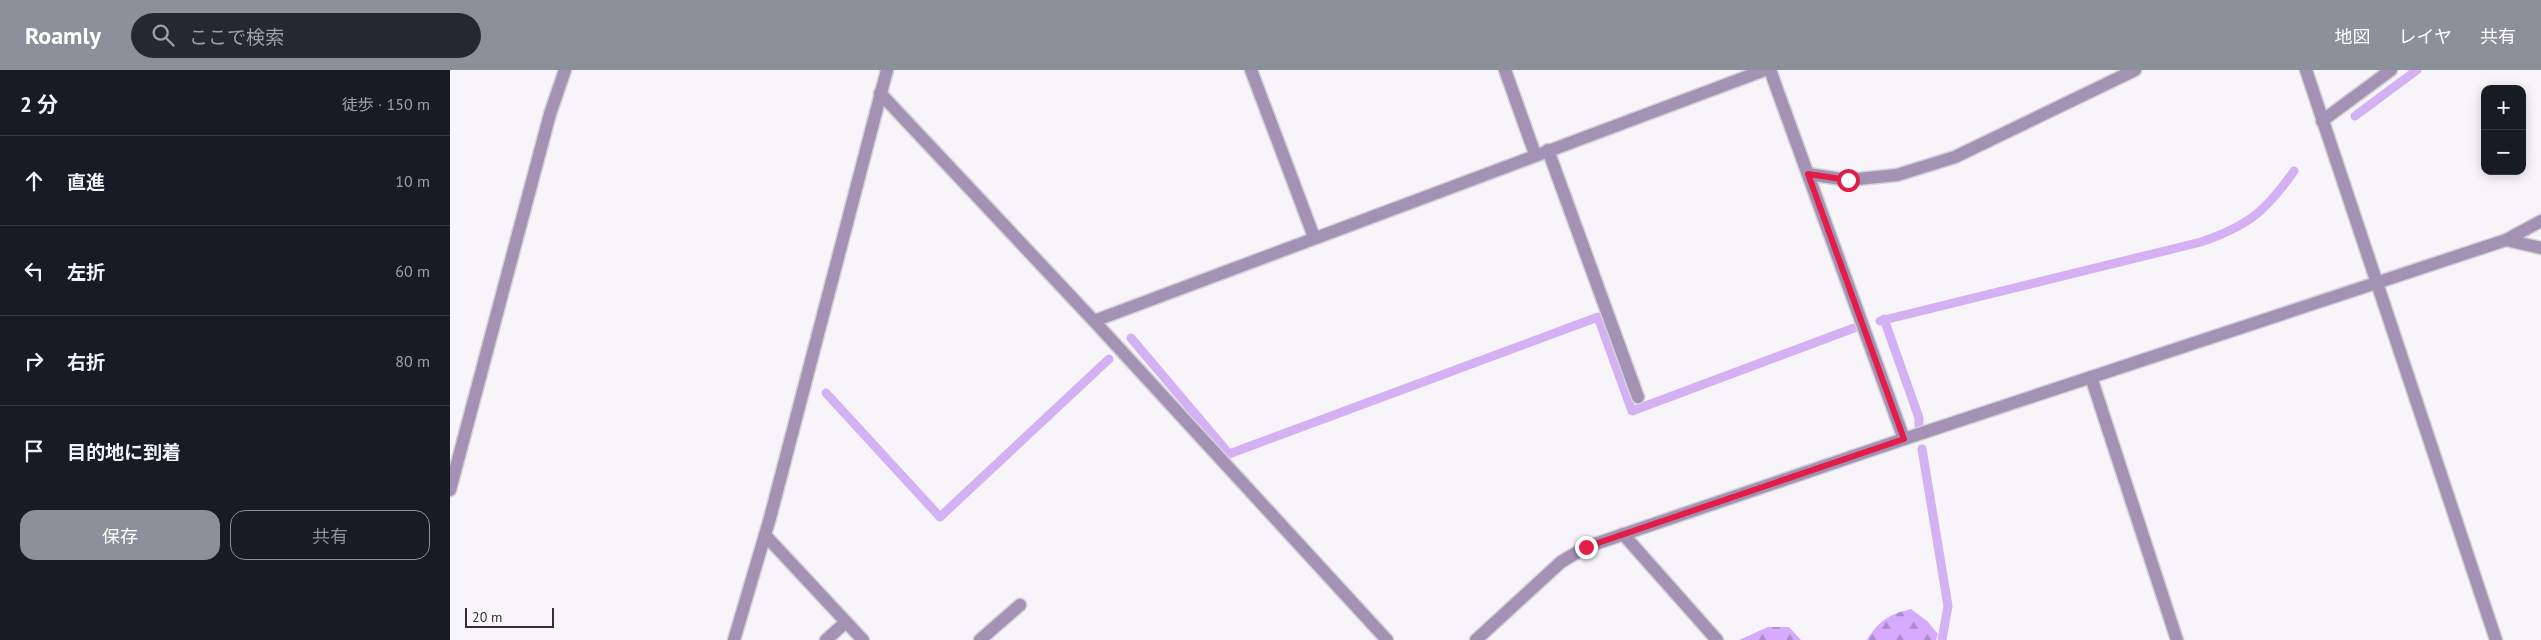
<!DOCTYPE html>
<html lang="ja">
<head>
<meta charset="utf-8">
<style>
	:root { --surface:#171b24; --page:#242831; --text:#f1f3f6; --muted:#9ea1a6; --line:#363941; --accent:#8c9099 }
	body { margin:0; font-family:"PT Sans","Noto Sans JP",sans-serif; background:var(--page); color:var(--text) }
	.controls { position:absolute; right:15px; top:15px; display:grid; overflow:hidden; border-radius:10px; box-shadow:0 2px 12px #0003 }
	.controls button { width:45px; height:45px; display:grid; place-items:center; padding:0; border:0; border-bottom:1px solid var(--line); background:var(--surface); color:var(--text); font:25px sans-serif }
	.scale { position:absolute; left:15px; bottom:12px; width:89px; box-sizing:border-box; padding-left:5px; border:2px solid #313032; border-top:0; font-size:14px; line-height:18px; white-space:nowrap; color:#313032; -webkit-text-stroke:4px #f7f5fa; paint-order:stroke }
	.stop { position:absolute; width:15px; height:15px; margin:-11px; border:4px solid #e11d48; border-radius:50%; background:#fff }
	.stop.end { background:#e11d48; border-color:#fff; box-shadow:0 1px 5px #0008 }
	.list { margin:0; padding:0; list-style:none }
	h2 { display:flex; justify-content:space-between; align-items:center; height:65px; margin:0; padding:0 20px; font-size:21px }
	h2 small { font-size:16px; font-weight:400; color:var(--muted) }
	.list li { display:grid; grid-template-columns:32px 1fr auto; gap:15px; align-items:center; box-sizing:border-box; height:90px; padding:0 20px; border-top:1px solid var(--line) }
	.list b { display:block; font-size:19px; white-space:nowrap }
	.list em { font-size:16px; font-style:normal; color:var(--muted) }
	.actions { display:flex; gap:10px; padding:15px 20px }
	.actions a { flex:1; padding:11px 0; border:1px solid var(--accent); border-radius:15px; text-align:center; font-size:18px; color:var(--accent) }
	.actions .main { background:var(--accent); color:#fff }
	.icon { flex:none; width:28px; height:28px; fill:none; stroke:currentColor; stroke-width:2; stroke-linecap:round; stroke-linejoin:round }
	.map { position:relative; flex:none; width:2091px; height:570px; overflow:hidden }
	header { display:flex; align-items:center; gap:30px; box-sizing:border-box; height:70px; padding:0 25px; background:var(--accent); color:#fff }
	header strong { font-size:24px }
	nav { display:flex; gap:28px; margin-inline-start:auto; font-size:18px }
	.search { width:350px; height:45px; background:var(--page); display:flex; align-items:center; gap:12px; box-sizing:border-box; padding:0 18px; border-radius:28px; color:var(--muted); font-size:19px }
	main { display:flex }
	aside { flex:1; background:var(--surface) }
	.map>svg:first-child { display:block }
	.forest { fill:url(#forest-firs) }
	.lines { fill:none; stroke-linecap:round; stroke-linejoin:round }
	.stream { stroke:#d4b1f3; stroke-width:9 }
	.minor-casing { stroke:#d3d2d6; stroke-width:15 }
	.minor { stroke:#a492b5; stroke-width:12 }
	.route { stroke:#e11d48; stroke-width:6 }
</style>
</head>
<body>
<header>
<strong>Roamly</strong>
<div class="search"><svg class="icon" aria-label="search" viewBox="0 0 24 24"><circle cx="10" cy="10" r="6"/><path d="M15 15l6 6"/></svg>ここで検索</div>
<nav><a>地図</a><a>レイヤ</a><a>共有</a></nav>
</header>
<main>
<aside>
<h2>2 分<small>徒歩 · 150 m</small></h2>
<ul class="list">
<li><svg class="icon" aria-label="ahead" viewBox="0 0 24 24"><path d="M12 20V5M6 11l6-6 6 6"/></svg><div><b>直進</b></div><em>10 m</em></li>
<li><svg class="icon" aria-label="left" viewBox="0 0 24 24"><path d="M17 20v-9H6M10 6l-5 5 5 5"/></svg><div><b>左折</b></div><em>60 m</em></li>
<li><svg class="icon" aria-label="right" viewBox="0 0 24 24"><path d="M7 20v-9h11M14 6l5 5-5 5"/></svg><div><b>右折</b></div><em>80 m</em></li>
<li><svg class="icon" aria-label="arrive" viewBox="0 0 24 24"><path d="M6 21V4h12l-3 4 3 4H6"/></svg><div><b>目的地に到着</b></div></li>
</ul>
<div class="actions"><a class="main">保存</a><a>共有</a></div>
</aside>
<div class="map">
<svg width="2091" height="570" viewBox="0 0 2091 570">
	<defs>
		<pattern id="forest-firs" width="22" height="20" patternUnits="userSpaceOnUse" patternTransform="scale(1.25)"><rect width="22" height="20" fill="#d6aafd"/><path d="M5 1l3.5 6h-7zM16 11l3.5 6h-7z" fill="#ae8bcd"/></pattern>
	</defs>
	<rect width="100%" height="100%" fill="#f7f5fa"/>
	<g class="forest">
		<path d="M1461 539 1477 551 1488 564 1486 570H1417C1428 551 1440 544 1461 539Z"/>
		<polygon points="1318,557 1339,557 1351,570 1289,570"/>
	</g>
	<g class="lines">
		<g class="stream">
			<polyline points="1905,46 1967,0"/>
			<polyline points="1434,249 1469,348 1469,356"/>
			<path d="M1430 251 1751 172C1798 156 1816 141 1844 101"/>
			<polyline points="681,268 779,384 1148,247 1182,341 1404,258"/>
			<polyline points="376,323 490,447 659,289"/>
			<polyline points="1472,379 1498,536 1492,570"/>
		</g>
		<g class="minor-casing">
			<g id="minor">
				<polyline points="801,0 864,167"/>
				<polyline points="1055,0 1085,84"/>
				<polyline points="1320,0 1454,369"/>
				<polyline points="1856,0 2046,570"/>
				<polyline points="430,23 644,251 937,570"/>
				<polyline points="1872,51 1941,0"/>
				<polyline points="1098,80 1188,327"/>
				<polyline points="1358,104 1398,110 1447,105 1505,87 1685,0"/>
				<polyline points="2056,170 2091,151"/>
				<polyline points="644,251 1315,0"/>
				<polyline points="1641,307 1727,570"/>
				<polyline points="0,420 100,44 115,0"/>
				<polyline points="1173,464 1267,570"/>
				<polyline points="315,465 413,570"/>
				<polyline points="284,570 320,448 437,0"/>
				<polyline points="376,570 396,552"/>
				<polyline points="530,570 570,535"/>
				<polyline points="1026,570 1111,492 1136,477 1454,369 2056,170 2091,178"/>
			</g>
		</g>
		<use href="#minor" class="minor"/>
	</g>
	<g class="lines">
		<polyline class="route" points="1136,477 1454,369 1358,104 1398,110"/>
	</g>
</svg>
<div class="controls">
<button>+</button>
<button>−</button>
</div>
<div class="scale">20 m</div>
<div class="stop" style="left:1398px;top:110px"></div>
<div class="stop end" style="left:1136px;top:477px"></div>
</div>
</main>
</body>
</html>
